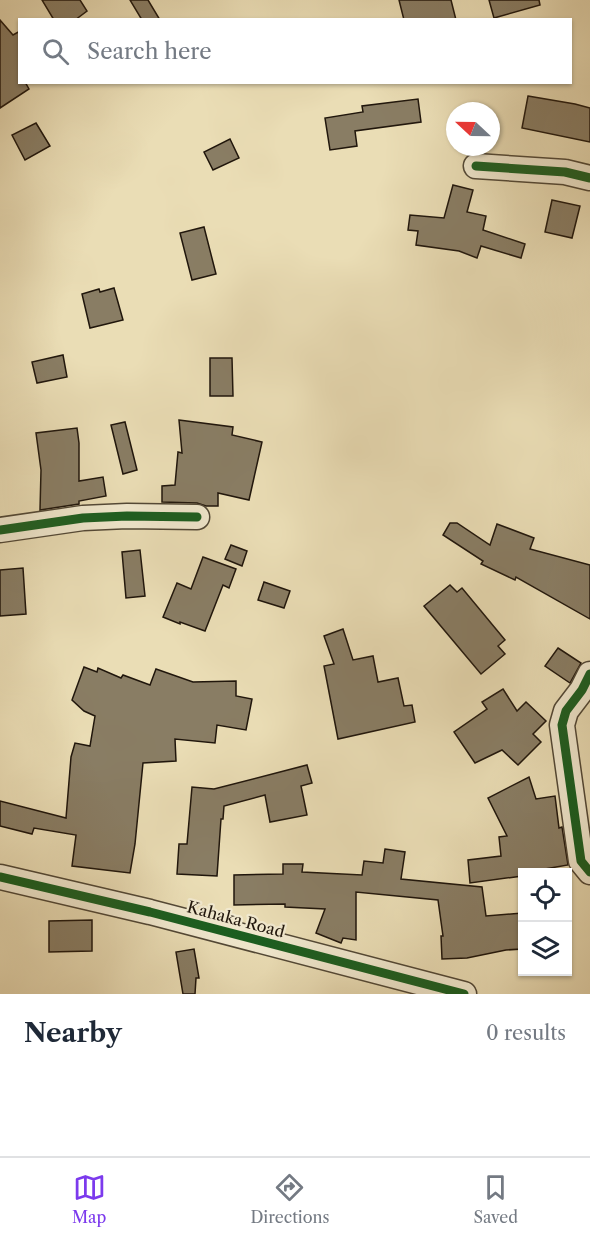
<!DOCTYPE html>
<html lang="en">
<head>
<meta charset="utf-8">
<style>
	:root { --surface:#fff; --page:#f6f6f7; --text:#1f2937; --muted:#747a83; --line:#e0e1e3; --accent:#7c3aed }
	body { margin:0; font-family:"Libre Caslon Text",serif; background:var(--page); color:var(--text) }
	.controls { position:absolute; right:18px; bottom:18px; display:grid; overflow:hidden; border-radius:0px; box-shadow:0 2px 4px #0004 }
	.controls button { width:54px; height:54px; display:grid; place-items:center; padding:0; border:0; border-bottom:2px solid var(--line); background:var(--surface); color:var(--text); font:30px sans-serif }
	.compass { position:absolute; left:446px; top:102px; width:54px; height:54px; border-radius:50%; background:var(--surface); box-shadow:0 2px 4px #0004; rotate:292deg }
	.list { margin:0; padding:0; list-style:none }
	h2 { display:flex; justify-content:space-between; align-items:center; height:78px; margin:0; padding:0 24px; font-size:26px }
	h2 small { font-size:20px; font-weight:400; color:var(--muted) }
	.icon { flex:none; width:33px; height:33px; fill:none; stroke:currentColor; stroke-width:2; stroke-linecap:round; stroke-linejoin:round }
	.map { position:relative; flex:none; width:590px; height:994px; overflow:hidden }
	.search { position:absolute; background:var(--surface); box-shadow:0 2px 4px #0004; left:18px; right:18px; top:18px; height:66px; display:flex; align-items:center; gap:15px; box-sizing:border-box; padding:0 21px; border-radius:0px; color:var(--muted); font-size:22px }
	.sheet { height:162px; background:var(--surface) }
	nav { display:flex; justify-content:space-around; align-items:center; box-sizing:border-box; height:84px; border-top:2px solid var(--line); background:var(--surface); font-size:16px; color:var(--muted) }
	nav a { display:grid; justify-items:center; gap:3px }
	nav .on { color:var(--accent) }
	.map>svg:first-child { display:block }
	.building { fill:#897d64; stroke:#20160c; stroke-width:1.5 }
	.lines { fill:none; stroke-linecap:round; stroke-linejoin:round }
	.minor-casing { stroke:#524836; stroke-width:27 }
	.minor { stroke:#f1e9cf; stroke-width:24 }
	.cycleway-casing { stroke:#f1e9cf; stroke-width:13 }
	.cycleway { stroke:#1b5e20; stroke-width:9 }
	.labels { text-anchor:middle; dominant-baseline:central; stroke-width:4.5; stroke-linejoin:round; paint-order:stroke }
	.street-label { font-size:16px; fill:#20160c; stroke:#f1e9cf }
</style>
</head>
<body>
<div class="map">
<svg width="590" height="994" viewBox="0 0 590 994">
	<rect width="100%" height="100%" fill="#eaddb5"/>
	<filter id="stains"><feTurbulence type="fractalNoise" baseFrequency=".00333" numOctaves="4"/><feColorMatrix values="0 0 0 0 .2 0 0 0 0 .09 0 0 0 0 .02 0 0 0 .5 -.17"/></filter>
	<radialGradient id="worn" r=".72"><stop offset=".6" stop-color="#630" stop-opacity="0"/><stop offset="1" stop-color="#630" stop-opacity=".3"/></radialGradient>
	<g class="building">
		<polygon points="42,0 80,0 87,11 75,20 54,20"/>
		<polygon points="130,0 148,0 160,20 142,20"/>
		<polygon points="399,0 451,0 456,20 404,20"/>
		<polygon points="489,0 539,0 540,5 494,18"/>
		<polygon points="0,20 13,35 20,31 20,82 25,82 29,89 0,108"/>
		<polygon points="528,96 575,104 590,108 590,142 522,128"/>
		<polygon points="418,99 421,122 355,131 357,146 330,150 325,118 363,112 362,106"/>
		<polygon points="36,123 50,146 25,160 12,135"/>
		<polygon points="230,139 239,158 213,170 204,152"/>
		<polygon points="453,185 473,190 467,212 486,216 483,230 525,244 521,258 481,246 477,258 459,251 416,245 418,231 408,230 410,215 444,218"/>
		<polygon points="552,200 580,206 572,238 545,232"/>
		<polygon points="204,227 216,274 192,280 180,233"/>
		<polygon points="114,288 123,320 90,328 82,294 99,289 100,292"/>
		<polygon points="63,355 67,377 37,383 32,362"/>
		<polygon points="210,358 232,358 233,396 210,396"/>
		<polygon points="179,420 233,427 232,435 262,442 249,500 218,493 218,506 206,506 197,503 162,502 162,486 175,485 178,452 182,453"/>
		<polygon points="125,422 137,470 123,474 111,425"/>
		<polygon points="77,428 79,443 79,481 103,477 106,496 79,501 79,504 40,510 41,470 36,433"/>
		<polygon points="450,523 457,523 490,545 497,524 534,538 530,549 590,565 590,619 516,577 515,580 481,564 483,561 443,535"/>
		<polygon points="231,545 247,551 242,566 225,559"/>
		<polygon points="140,550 145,596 126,598 122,552"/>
		<polygon points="203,557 236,569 229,588 223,585 205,631 180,622 180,624 163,617 177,583 191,589"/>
		<polygon points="23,568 26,614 0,616 0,570"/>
		<polygon points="264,582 290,591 284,608 258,600"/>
		<polygon points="450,585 457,592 462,588 505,640 498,646 505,654 481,674 424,606"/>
		<polygon points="343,629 353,660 373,656 378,682 398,678 404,706 412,705 415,722 338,739 324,666 334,664 324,636"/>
		<polygon points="558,648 581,663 570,683 545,666"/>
		<polygon points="84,667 97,672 98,668 121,678 123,675 150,685 156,669 193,682 236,681 236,696 252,699 246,730 217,725 215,743 175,739 176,761 143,763 135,844 130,873 72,866 76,835 34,828 32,834 0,826 0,801 66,818 71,757 75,743 90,746 95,716 84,711 72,700"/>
		<polygon points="503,689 517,711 526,702 546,721 533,734 541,742 518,765 502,750 475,763 454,732 487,709 482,702"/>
		<polygon points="307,765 312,783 301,786 307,815 270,822 265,795 224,806 223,819 221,819 217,876 177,874 179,844 187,844 192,787 214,789"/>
		<polygon points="529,777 536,799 555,796 559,828 562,827 568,865 522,873 522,876 470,883 468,860 501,856 499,837 507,836 488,798"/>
		<polygon points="385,849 405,852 401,879 482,887 486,916 522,913 522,949 506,950 467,958 442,959 441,936 443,936 438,900 356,892 356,940 343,938 341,943 316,933 325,909 285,907 285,904 234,905 234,875 283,874 283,864 303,864 302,872 362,875 364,861 383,863"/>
		<polygon points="92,920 92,951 49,952 49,921"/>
		<polygon points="194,949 199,978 196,978 195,994 183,994 176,952"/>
	</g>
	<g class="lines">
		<g class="minor-casing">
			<g id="minor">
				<polyline points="476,166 565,172 590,178"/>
				<polyline points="0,530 83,518 127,516 197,517"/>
				<polyline points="590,674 582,690 566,711 562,725 581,861 590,872"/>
				<polyline points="0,877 150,912 464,994"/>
			</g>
		</g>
		<use href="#minor" class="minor"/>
		<g class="cycleway-casing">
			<g id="cycleway">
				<polyline points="476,166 565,172 590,178"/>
				<polyline points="0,530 83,518 127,516 197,517"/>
				<polyline points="590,674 582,690 566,711 562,725 581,861 590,872"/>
				<polyline points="0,877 150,912 464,994"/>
			</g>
		</g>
		<use href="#cycleway" class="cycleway"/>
	</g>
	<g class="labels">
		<g class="street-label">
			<text transform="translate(236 919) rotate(15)">Kahaka Road</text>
		</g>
	</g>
	<rect width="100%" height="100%" filter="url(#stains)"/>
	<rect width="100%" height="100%" fill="url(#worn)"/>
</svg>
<div class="controls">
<button><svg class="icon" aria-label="locate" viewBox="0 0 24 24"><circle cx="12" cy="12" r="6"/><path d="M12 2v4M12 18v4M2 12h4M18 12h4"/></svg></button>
<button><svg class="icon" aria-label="layers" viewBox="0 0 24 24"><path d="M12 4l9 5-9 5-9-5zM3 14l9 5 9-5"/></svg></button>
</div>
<svg class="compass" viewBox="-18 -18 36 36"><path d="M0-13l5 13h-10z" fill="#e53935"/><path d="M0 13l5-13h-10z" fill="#747a83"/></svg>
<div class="search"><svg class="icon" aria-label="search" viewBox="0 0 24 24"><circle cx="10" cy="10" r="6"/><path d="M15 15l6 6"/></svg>Search here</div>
</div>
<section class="sheet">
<h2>Nearby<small>0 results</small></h2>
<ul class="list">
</ul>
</section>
<nav>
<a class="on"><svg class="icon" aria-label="map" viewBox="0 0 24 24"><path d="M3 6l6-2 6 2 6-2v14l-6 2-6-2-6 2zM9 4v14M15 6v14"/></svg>Map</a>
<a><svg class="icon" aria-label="directions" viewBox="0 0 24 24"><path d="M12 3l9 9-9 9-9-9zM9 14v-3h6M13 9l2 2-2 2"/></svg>Directions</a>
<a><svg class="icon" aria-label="saved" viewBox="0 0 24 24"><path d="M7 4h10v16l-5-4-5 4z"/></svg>Saved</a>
</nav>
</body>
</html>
